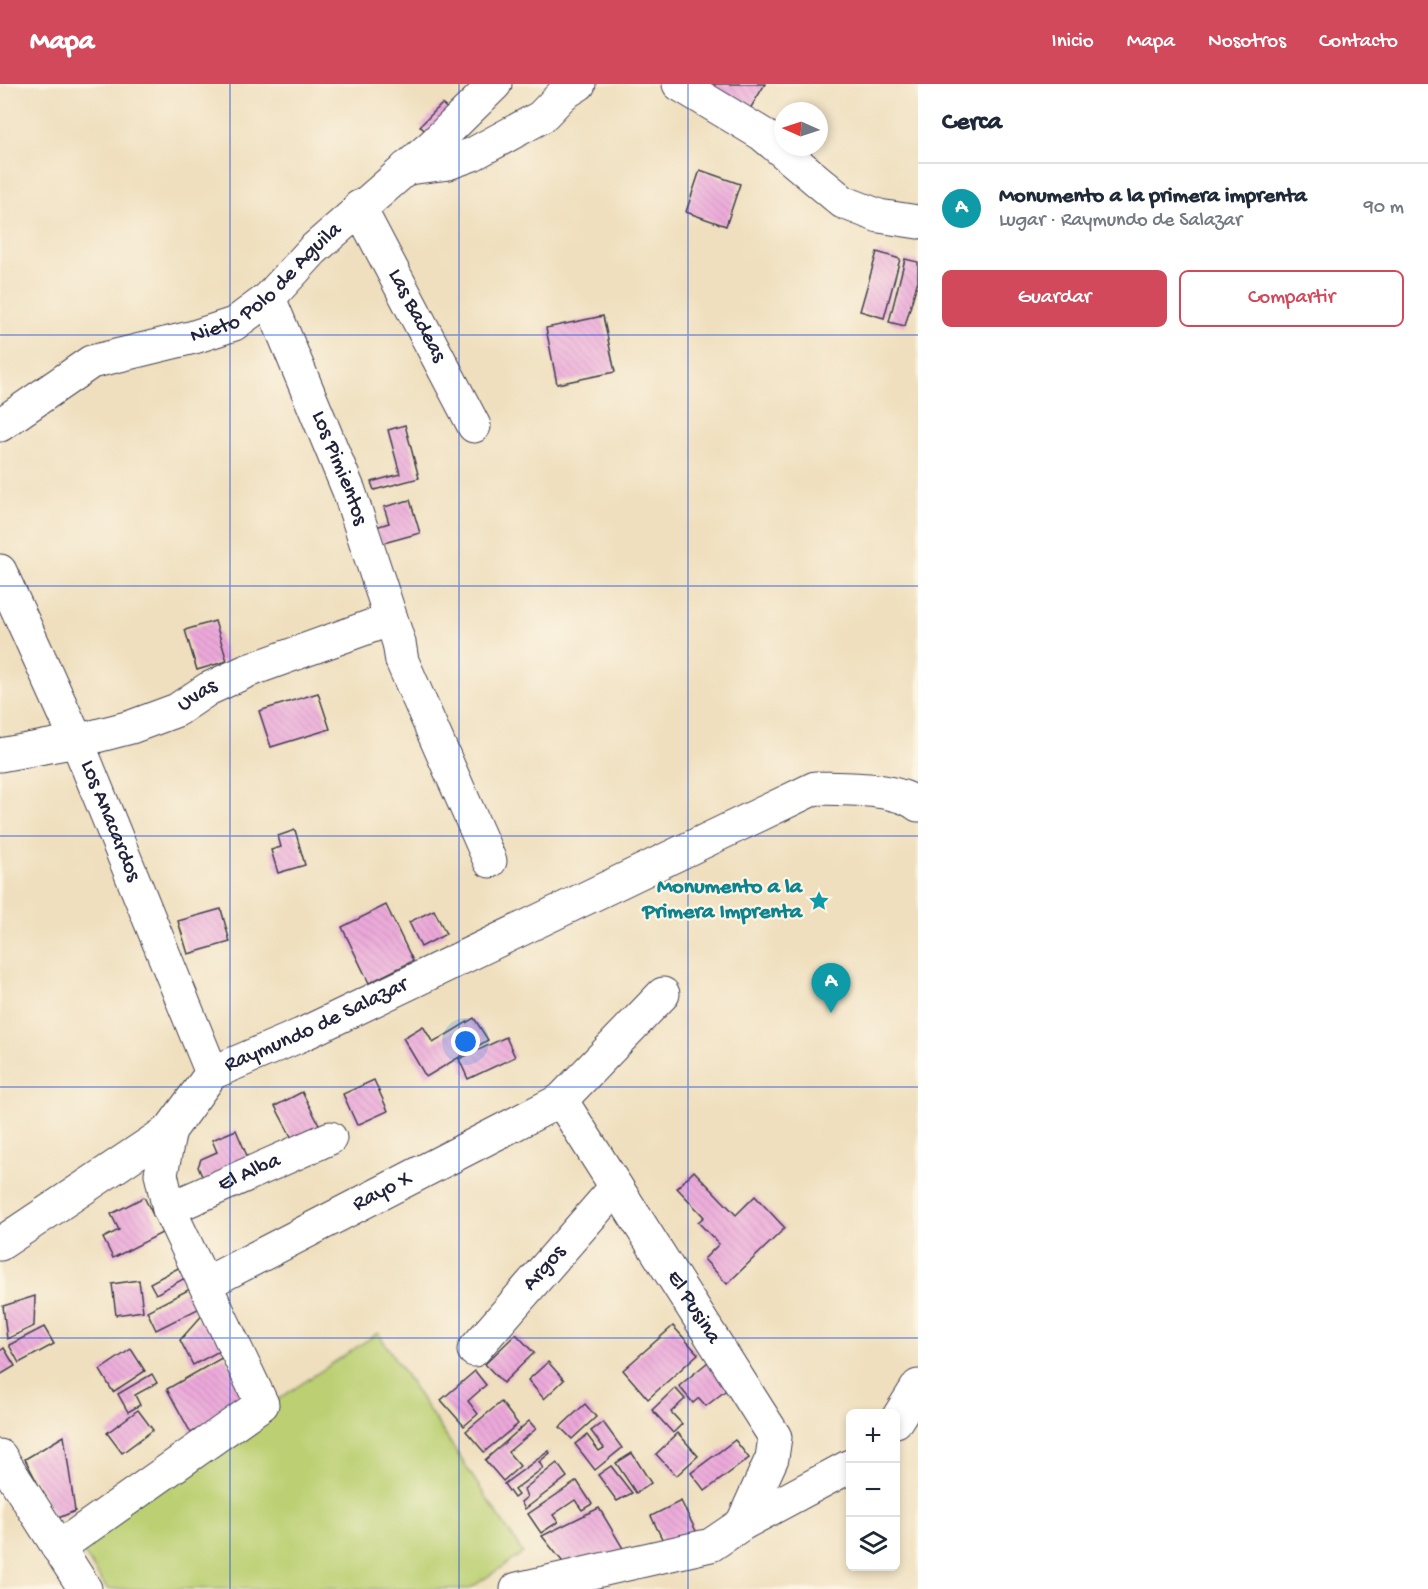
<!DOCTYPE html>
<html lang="es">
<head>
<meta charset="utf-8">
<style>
	:root { --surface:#fff; --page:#f2f2f3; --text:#1f2937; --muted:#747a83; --line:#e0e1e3; --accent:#d1495b }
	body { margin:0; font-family:"Gochi Hand",sans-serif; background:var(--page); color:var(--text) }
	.controls { position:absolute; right:18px; bottom:18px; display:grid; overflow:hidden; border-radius:9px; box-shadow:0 3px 9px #0003 }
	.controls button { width:54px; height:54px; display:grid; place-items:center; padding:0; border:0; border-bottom:2px solid var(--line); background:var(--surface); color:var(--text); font:30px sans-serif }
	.compass { position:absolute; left:774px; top:18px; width:54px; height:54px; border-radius:50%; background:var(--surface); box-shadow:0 3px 9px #0003; rotate:273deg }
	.you { position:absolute; left:466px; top:958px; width:21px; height:21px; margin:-15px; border:4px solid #fff; border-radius:50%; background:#1a73e8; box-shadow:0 0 0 9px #1a73e833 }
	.badge { display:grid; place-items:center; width:39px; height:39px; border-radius:50%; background:var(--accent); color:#fff; font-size:20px; font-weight:700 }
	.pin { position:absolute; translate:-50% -50px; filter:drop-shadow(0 2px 3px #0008) }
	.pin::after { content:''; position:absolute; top:32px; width:21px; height:18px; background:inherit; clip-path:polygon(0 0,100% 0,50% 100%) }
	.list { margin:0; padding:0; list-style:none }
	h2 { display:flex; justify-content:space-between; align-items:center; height:78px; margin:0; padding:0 24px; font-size:26px }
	h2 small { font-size:20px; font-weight:400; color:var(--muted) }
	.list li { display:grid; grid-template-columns:39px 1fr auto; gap:18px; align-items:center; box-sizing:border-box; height:90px; padding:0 24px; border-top:2px solid var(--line) }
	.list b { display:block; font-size:22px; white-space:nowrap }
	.list p { margin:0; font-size:20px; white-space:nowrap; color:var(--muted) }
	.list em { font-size:20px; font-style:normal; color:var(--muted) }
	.actions { display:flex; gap:12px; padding:18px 24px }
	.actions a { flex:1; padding:14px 0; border:2px solid var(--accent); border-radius:9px; text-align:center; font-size:21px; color:var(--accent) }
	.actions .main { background:var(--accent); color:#fff }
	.icon { flex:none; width:33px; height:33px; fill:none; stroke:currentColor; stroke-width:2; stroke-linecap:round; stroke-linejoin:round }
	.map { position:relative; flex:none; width:918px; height:1505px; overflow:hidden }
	header { display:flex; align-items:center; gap:36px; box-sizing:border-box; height:84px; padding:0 30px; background:var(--accent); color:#fff }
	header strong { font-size:28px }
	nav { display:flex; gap:33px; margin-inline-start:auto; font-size:21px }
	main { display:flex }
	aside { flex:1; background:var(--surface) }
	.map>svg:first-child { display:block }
	.pitch { fill:#bcd073; stroke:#6f7957; stroke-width:1.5 }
	.building { fill:url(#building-back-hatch) }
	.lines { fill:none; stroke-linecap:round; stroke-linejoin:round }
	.minor-casing { stroke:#413e4f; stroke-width:35 }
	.minor { stroke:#fff; stroke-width:33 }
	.grid { fill:none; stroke:#1d4ed8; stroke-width:1.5; stroke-opacity:0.55 }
	.labels { text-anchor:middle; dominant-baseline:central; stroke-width:4.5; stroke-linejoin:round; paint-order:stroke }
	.street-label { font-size:22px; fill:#22223b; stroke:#fcf5e5 }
	.culture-label { font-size:22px; font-weight:bold; fill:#0d838f; stroke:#fcf5e5; text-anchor:end }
</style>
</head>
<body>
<header>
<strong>Mapa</strong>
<nav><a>Inicio</a><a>Mapa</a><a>Nosotros</a><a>Contacto</a></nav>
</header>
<main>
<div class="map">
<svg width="918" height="1505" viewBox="0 0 918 1505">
	<defs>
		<pattern id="building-back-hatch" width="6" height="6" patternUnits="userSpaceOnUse" patternTransform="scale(1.5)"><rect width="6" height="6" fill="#eca9da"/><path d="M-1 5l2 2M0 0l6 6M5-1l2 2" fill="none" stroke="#ca91bc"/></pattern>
	</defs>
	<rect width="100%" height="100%" fill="#fcf5e5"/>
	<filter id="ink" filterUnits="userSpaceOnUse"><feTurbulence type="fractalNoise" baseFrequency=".0167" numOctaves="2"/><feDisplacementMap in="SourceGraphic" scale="12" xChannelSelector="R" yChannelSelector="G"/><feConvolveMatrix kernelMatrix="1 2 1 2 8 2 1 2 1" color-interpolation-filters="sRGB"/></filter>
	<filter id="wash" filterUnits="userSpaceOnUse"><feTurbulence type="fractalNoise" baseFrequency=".008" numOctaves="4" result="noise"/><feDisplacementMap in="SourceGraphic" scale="24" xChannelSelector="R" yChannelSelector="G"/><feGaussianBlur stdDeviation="1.35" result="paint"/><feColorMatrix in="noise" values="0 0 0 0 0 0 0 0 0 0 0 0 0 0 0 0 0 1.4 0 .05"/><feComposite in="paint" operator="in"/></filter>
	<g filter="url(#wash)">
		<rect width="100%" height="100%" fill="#efdfbe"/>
		<polygon class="pitch" points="378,1249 523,1469 469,1505 107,1505 73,1452"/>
		<g id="blocks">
			<g class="building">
				<polygon points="712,0 765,0 747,30 709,6"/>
				<polygon points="442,20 453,30 431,53 420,42"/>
				<polygon points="700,86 740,100 726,142 686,128"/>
				<polygon points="877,168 900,175 884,234 860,227"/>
				<polygon points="905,175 918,178 918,196 905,242 889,238"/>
				<polygon points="603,232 615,288 557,300 546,244"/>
				<polygon points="405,341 419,394 374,406 371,398 400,390 388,346"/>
				<polygon points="410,416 420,449 380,460 376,443 389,439 384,423"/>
				<polygon points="215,537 227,577 197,586 185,546"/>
				<polygon points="318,609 330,645 271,663 259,627"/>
				<polygon points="295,746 305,781 278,789 271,766 281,763 278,752"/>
				<polygon points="386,821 413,877 369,899 342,843"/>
				<polygon points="221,825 230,858 188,870 178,837"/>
				<polygon points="434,826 446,850 421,863 409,838"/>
				<polygon points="474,934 488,956 426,993 403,954 423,942 433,959"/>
				<polygon points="506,953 515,973 468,995 459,975"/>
				<polygon points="374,996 388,1027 357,1041 343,1010"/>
				<polygon points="302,1008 323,1048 296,1062 275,1022"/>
				<polygon points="236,1046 251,1081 206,1101 198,1083 201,1075 217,1068 212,1056"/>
				<polygon points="694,1087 736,1131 755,1112 785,1144 727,1200 704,1175 719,1160 698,1138 704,1133 677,1104"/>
				<polygon points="144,1113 162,1149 113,1174 103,1154 119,1146 111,1130"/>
				<polygon points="182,1182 187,1193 156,1210 150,1199"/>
				<polygon points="139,1196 143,1227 116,1231 112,1200"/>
				<polygon points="192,1204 202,1223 156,1246 147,1227"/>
				<polygon points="35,1212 34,1242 7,1255 3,1222"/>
				<polygon points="206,1227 225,1264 193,1281 180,1256"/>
				<polygon points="673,1242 698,1270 648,1315 623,1286"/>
				<polygon points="44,1243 54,1260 19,1279 9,1261"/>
				<polygon points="516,1250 534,1269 503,1299 485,1280"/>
				<polygon points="4,1264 15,1282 0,1291 0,1267"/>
				<polygon points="131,1265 145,1287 113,1308 100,1286"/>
				<polygon points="225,1272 250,1316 191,1349 167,1305"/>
				<polygon points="548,1278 564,1296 544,1315 528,1296"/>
				<polygon points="708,1278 729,1304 706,1322 699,1314 693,1319 679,1302"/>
				<polygon points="475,1287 486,1301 468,1317 478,1330 464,1342 441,1316"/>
				<polygon points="152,1290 157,1299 135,1311 140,1321 128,1328 118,1310"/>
				<polygon points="675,1304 685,1315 671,1328 682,1340 673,1349 652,1326"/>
				<polygon points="501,1318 518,1340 484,1368 466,1347"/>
				<polygon points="585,1320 596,1333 572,1355 560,1343"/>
				<polygon points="138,1326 153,1346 122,1369 107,1349"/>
				<polygon points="529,1337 536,1345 508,1368 520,1382 503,1397 485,1376"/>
				<polygon points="603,1338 622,1364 595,1386 575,1360 587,1351 599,1367 604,1364 591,1347"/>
				<polygon points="678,1349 698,1372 676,1392 656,1370"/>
				<polygon points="64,1352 75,1427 56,1435 25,1375"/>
				<polygon points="735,1356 749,1374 705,1407 691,1389"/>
				<polygon points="549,1367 550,1369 539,1378 543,1384 514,1406 518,1411 514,1414 504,1400"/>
				<polygon points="632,1369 651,1399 636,1409 616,1379"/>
				<polygon points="557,1379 567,1393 525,1425 521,1418 527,1413 524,1405"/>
				<polygon points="611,1382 632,1409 617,1417 598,1391"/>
				<polygon points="577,1397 592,1420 582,1426 575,1416 553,1431 558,1438 541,1449 528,1430"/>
				<polygon points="681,1417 699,1453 669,1469 651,1432"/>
				<polygon points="599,1424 630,1476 566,1482 542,1452"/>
			</g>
		</g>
	</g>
	<g filter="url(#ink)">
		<use href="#blocks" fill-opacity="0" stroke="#413e4f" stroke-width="1.5"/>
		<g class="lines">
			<g class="minor-casing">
				<g id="minor">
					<polyline points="679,0 762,50 843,118 879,132 918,138"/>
					<polyline points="406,84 448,79 473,70 541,33 563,10 579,0"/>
					<path id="s1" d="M359 123 474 342"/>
					<path id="s2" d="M269 214 349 407 399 559 402 577 490 777"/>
					<path id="s3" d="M0 341 91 278 194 253 234 240 269 214 313 166 432 62 495 0"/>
					<path id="s4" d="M0 487 77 657 212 989"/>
					<path id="s5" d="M0 671 77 657 131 643 177 626 208 605 247 587 391 535"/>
					<path id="s6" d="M561 1016 775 1353 772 1374 742 1440"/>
					<path id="s7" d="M169 1125 330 1054"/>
					<polyline points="0,1160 170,1046"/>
					<path id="s8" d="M205 1200 561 1016 663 910"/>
					<path id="s9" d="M474 1266 616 1103"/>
					<polyline points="896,1337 918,1302"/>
					<polyline points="0,1372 85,1505"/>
					<path id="s10" d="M58 1464 262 1320 169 1125 161 1090 170 1046 212 989 301 951 815 704C844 705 896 703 918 721"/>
					<polyline points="517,1505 711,1461 742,1440 850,1382"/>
				</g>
			</g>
			<use href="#minor" class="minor"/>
		</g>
	</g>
	<path class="grid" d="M230 0V1505M459 0V1505M688 0V1505M0 251H918M0 502H918M0 752H918M0 1003H918M0 1254H918"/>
	<defs>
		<g id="sight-bare" transform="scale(1.62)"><path d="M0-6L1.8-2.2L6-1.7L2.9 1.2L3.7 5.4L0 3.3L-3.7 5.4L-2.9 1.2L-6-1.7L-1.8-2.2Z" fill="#0f9aa8" stroke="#fcf5e5" stroke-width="2.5" paint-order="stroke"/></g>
	</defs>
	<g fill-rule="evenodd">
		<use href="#sight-bare" x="819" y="817"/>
	</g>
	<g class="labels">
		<g class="street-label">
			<text stroke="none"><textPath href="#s3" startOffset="308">Nieto Polo de Aguila</textPath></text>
			<text stroke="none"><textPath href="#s1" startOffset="123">Las Badeas</textPath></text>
			<text stroke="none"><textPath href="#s2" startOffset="184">Los Pimientos</textPath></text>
			<text stroke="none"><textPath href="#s5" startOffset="208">Uvas</textPath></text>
			<text stroke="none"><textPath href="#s4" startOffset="273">Los Anacardos</textPath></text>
			<text stroke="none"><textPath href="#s10" startOffset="732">Raymundo de Salazar</textPath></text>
			<text stroke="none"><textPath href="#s7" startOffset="88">El Alba</textPath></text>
			<text stroke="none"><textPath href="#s8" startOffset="200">Rayo X</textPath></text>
			<text stroke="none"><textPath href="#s9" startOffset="108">Argos</textPath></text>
			<text stroke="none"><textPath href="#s6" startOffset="246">El Pusina</textPath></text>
		</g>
		<g class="culture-label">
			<text x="802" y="804">Monumento a la<tspan x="802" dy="25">Primera Imprenta</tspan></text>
		</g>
	</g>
</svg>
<div class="controls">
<button>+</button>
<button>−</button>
<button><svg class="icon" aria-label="layers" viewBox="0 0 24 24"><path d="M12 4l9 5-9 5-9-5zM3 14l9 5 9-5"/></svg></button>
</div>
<svg class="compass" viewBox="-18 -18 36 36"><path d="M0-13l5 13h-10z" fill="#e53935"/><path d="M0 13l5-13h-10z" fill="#747a83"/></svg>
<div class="you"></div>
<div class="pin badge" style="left:831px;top:929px;background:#0f9aa8">A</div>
</div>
<aside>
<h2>Cerca<small></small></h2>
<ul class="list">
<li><span class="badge" style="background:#0f9aa8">A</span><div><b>Monumento a la primera imprenta</b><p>Lugar · Raymundo de Salazar</p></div><em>90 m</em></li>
</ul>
<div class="actions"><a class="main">Guardar</a><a>Compartir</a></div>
</aside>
</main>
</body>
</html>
